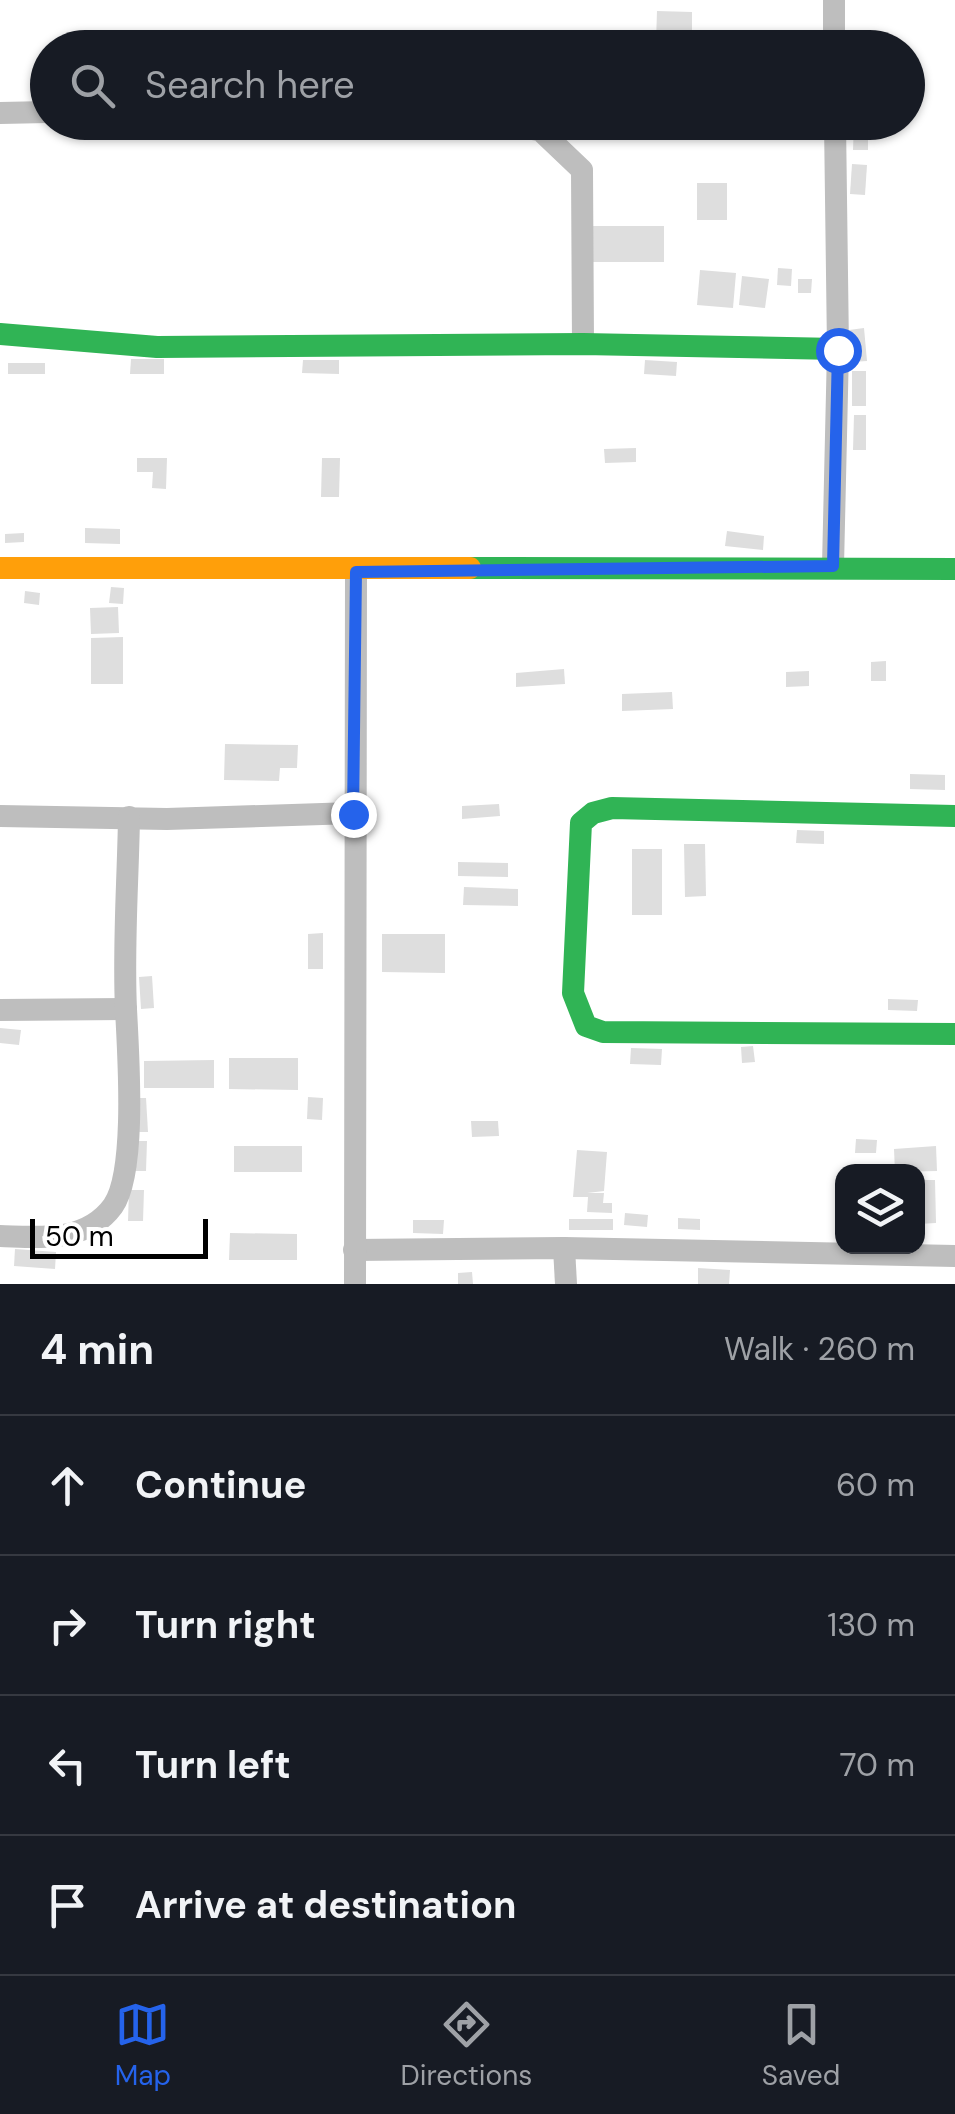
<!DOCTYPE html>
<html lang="en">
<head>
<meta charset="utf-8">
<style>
	:root { --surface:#171b24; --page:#242831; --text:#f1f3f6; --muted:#9ea1a6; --line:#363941; --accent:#2563eb }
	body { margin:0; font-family:"DM Sans",sans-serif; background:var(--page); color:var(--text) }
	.controls { position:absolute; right:30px; bottom:30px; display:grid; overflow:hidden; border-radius:20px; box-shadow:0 2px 8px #0004 }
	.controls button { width:90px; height:90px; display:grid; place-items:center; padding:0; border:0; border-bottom:2px solid var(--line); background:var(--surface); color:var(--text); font:50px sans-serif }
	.scale { position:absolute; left:30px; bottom:25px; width:178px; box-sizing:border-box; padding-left:10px; border:5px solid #000; border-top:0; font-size:28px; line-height:35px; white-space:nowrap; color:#000; -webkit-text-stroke:8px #fff; paint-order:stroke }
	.stop { position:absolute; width:30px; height:30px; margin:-22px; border:8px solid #2563eb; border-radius:50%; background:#fff }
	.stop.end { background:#2563eb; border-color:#fff; box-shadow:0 2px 10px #0008 }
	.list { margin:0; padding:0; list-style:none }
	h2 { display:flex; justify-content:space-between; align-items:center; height:130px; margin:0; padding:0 40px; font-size:42px }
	h2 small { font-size:32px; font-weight:400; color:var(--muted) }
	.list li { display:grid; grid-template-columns:65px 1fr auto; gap:30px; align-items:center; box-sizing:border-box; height:140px; padding:0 40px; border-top:2px solid var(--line) }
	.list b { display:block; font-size:38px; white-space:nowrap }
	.list em { font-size:32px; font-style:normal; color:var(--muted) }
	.icon { flex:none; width:55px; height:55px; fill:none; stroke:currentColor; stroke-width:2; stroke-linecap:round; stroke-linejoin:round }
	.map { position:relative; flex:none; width:955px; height:1284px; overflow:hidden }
	.search { position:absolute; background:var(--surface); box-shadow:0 2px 8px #0004; left:30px; right:30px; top:30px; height:110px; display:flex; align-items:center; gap:25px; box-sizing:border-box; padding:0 35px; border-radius:55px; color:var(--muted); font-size:38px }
	.sheet { height:690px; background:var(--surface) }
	nav { display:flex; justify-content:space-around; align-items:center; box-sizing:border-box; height:140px; border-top:2px solid var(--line); background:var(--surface); font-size:28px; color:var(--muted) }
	nav a { display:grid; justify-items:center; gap:5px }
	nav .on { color:var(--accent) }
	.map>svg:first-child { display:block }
	.building { fill:#dedede }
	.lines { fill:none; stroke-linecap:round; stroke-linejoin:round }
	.street { stroke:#bebebe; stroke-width:22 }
	.fast { stroke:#30b455; stroke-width:22 }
	.slow { stroke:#ff9f0a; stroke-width:22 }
	.route { stroke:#2563eb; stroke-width:12 }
</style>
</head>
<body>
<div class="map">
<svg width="955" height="1284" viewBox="0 0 955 1284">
	<rect width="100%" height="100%" fill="#fff"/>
	<g class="building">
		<polygon points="657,11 692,12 692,42 656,42"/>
		<polygon points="854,122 868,122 868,150 853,150"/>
		<polygon points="852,164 867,165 865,195 850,194"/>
		<rect x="697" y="183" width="30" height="37"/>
		<rect x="589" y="226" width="75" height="36"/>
		<polygon points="778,268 792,269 791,286 777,285"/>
		<polygon points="700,270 736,273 733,308 697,305"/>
		<polygon points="742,276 769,279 765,308 739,305"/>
		<polygon points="798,279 812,279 811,293 798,293"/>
		<polygon points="864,328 867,361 852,362 849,330"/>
		<polygon points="131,359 164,359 164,374 130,374"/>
		<polygon points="303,360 339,360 339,374 302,373"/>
		<polygon points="645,360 677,362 676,376 644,374"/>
		<rect x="8" y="363" width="37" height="11"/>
		<rect x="852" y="371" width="14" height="35"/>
		<polygon points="854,415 866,415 866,450 853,450"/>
		<polygon points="636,448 636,462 605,463 604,449"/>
		<polygon points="137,458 167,458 166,489 152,488 153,472 137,472"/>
		<polygon points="322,458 340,458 339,497 321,497"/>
		<polygon points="85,528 120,529 120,544 85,543"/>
		<polygon points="727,531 764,536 763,550 725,546"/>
		<polygon points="24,533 24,542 5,543 5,534"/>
		<polygon points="111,587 124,588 123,604 109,603"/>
		<polygon points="25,591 40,593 39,605 24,603"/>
		<polygon points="118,607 119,633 91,634 90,608"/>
		<polygon points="123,637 123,684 91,684 91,638"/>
		<polygon points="886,661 886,681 871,681 871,662"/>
		<polygon points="564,669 565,684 516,687 516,673"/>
		<polygon points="809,671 809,686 786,687 786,672"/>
		<polygon points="672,692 673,709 622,711 622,694"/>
		<polygon points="225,744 298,745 297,768 280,768 279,781 224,780"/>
		<polygon points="910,774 945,775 945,790 910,789"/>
		<polygon points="499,804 500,816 462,819 462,806"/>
		<polygon points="797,830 824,831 824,844 796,843"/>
		<polygon points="684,844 705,844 706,896 685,897"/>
		<rect x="632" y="849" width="30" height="66"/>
		<polygon points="458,862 508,863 508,877 458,876"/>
		<polygon points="464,887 518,889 518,906 463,905"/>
		<polygon points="323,933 323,969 308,969 308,934"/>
		<polygon points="382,934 445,934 445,973 382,972"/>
		<polygon points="152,976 154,1008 141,1009 139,977"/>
		<polygon points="888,999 918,1000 917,1011 888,1010"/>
		<polygon points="0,1028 21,1030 19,1045 0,1043"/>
		<polygon points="753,1046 755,1062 742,1063 741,1047"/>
		<polygon points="631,1048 662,1049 661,1065 630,1064"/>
		<polygon points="229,1058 298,1058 298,1090 229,1089"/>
		<polygon points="214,1060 214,1088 144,1088 144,1061"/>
		<polygon points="308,1097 323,1098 322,1120 307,1119"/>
		<polygon points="131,1098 146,1098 148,1132 133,1132"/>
		<polygon points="471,1121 498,1121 499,1136 472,1137"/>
		<polygon points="856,1139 877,1140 876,1153 855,1153"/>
		<polygon points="132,1141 147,1141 146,1171 132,1171"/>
		<rect x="234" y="1146" width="68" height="26"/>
		<polygon points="936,1146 937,1171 895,1172 894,1149"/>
		<polygon points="577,1150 607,1152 604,1191 587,1193 604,1193 603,1203 612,1203 612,1213 587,1212 588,1197 573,1197"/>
		<polygon points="918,1180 935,1180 936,1223 918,1224"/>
		<polygon points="129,1190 144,1190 143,1221 128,1221"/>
		<polygon points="625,1213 648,1215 647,1227 624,1225"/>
		<polygon points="678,1218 700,1219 700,1230 678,1229"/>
		<rect x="569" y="1219" width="44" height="11"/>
		<polygon points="413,1220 444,1220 443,1234 413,1233"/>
		<polygon points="230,1233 297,1234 297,1260 229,1260"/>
		<polygon points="15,1249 56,1252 55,1269 14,1266"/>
		<polygon points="698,1268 730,1270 729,1284 698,1284"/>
		<polygon points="472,1272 473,1284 458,1284 458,1273"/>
	</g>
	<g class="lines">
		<g class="street">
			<polyline points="834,0 834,48"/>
			<polyline points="0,113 48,112"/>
			<polyline points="485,122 540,130 582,170 583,344"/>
			<polyline points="833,566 838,349 835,122"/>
			<polyline points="0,816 167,819 353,813"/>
			<polyline points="0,1010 126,1009"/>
			<path d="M0 1236C40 1237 86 1243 113 1206 137 1172 128 1052 126 1009 123 946 128 881 129 817"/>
			<polyline points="564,1248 566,1284"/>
			<polyline points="354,1250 564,1248 955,1256"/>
			<polyline points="355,1284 356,572"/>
		</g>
		<g class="fast">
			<polyline points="0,334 157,347 583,344 838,349"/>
			<polyline points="470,568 955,569"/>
			<polyline points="955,816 612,808 593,813 581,823 573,993 586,1026 603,1032 955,1034"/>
		</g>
		<polyline class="slow" points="0,568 470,568"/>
	</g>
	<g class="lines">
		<polyline class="route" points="353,814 356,572 833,566 838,350"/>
	</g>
</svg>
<div class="controls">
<button><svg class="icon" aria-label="layers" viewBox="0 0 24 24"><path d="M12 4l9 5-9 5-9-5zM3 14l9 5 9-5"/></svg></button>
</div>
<div class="scale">50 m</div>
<div class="stop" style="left:838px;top:350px"></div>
<div class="stop end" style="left:353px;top:814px"></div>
<div class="search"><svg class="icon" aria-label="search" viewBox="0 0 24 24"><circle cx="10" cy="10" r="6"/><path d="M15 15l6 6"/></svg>Search here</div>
</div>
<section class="sheet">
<h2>4 min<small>Walk · 260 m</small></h2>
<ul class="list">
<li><svg class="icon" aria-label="ahead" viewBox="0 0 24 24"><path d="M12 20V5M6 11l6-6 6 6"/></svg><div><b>Continue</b></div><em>60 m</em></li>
<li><svg class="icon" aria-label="right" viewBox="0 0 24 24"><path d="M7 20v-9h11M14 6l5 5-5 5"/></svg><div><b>Turn right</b></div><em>130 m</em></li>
<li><svg class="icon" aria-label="left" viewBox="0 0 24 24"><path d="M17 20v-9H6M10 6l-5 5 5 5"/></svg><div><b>Turn left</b></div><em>70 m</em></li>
<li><svg class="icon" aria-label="arrive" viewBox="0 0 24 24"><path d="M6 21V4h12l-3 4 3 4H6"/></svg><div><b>Arrive at destination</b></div></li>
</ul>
</section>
<nav>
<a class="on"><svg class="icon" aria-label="map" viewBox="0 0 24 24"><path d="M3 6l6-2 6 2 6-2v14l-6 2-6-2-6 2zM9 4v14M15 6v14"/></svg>Map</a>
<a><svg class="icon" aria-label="directions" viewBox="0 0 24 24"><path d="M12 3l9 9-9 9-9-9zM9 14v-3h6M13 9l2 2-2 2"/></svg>Directions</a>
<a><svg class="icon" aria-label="saved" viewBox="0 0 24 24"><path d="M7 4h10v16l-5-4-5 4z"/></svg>Saved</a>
</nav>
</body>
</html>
